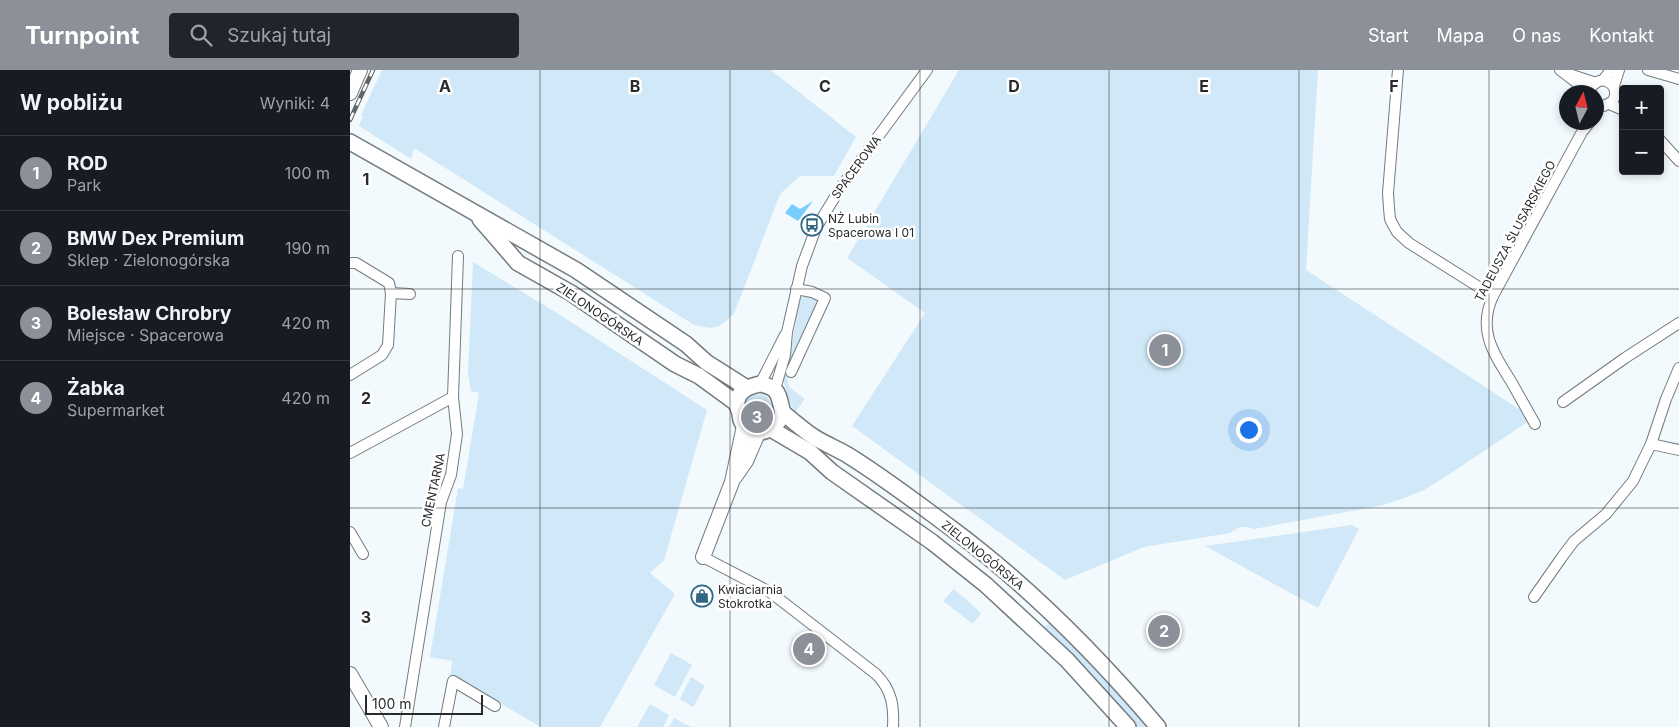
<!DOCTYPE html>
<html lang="pl">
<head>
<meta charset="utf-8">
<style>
	:root { --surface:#171b24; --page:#20242c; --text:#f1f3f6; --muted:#9ea1a6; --line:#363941; --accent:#8c9099 }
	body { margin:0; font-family:Inter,sans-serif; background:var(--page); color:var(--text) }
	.controls { position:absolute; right:15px; top:15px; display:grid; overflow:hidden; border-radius:5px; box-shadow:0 2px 8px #0003 }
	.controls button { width:45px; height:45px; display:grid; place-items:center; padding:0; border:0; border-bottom:1px solid var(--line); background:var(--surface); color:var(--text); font:25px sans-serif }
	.compass { position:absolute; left:1209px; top:15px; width:45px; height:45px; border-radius:50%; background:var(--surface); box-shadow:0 2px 8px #0003; rotate:7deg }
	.scale { position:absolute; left:15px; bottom:12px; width:118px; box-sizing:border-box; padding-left:5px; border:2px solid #282b2c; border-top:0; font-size:14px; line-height:18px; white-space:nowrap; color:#282b2c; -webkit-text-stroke:4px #fff; paint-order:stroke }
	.you { position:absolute; left:898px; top:359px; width:18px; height:18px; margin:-12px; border:4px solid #fff; border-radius:50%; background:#1a73e8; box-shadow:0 0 0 8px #1a73e833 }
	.badge { display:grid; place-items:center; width:32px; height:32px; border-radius:50%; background:var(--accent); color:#fff; font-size:16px; font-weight:700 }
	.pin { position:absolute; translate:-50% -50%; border:2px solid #fff; box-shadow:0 1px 5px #0006 }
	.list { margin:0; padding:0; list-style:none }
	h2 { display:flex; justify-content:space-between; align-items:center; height:65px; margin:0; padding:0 20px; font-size:21px }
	h2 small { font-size:16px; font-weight:400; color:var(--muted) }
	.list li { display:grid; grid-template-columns:32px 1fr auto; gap:15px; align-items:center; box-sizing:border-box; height:75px; padding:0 20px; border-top:1px solid var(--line) }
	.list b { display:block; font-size:19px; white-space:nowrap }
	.list p { margin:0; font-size:16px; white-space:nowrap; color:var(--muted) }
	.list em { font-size:16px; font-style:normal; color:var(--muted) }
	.icon { flex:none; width:28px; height:28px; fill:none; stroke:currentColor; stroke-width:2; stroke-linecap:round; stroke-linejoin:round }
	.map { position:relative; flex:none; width:1329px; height:657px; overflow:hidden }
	header { display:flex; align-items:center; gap:30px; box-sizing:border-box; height:70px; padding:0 25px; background:var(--accent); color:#fff }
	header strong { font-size:24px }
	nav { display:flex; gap:28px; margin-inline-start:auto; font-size:18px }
	.search { width:350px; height:45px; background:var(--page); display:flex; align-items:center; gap:12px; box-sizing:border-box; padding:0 18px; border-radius:5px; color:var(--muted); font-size:19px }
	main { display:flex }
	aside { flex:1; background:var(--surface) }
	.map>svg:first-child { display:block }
	.green { fill:#d0e8f7 }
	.water { fill:#77cefc }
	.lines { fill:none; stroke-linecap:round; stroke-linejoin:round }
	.street-casing { stroke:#747a7d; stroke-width:12 }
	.secondary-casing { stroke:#747a7d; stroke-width:16 }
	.primary-casing { stroke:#747a7d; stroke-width:18 }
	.street { stroke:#fff; stroke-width:10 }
	.secondary { stroke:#fff; stroke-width:14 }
	.primary { stroke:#fff; stroke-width:15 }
	.rail-casing { stroke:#616567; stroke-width:4.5 }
	.rail { stroke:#fff; stroke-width:2.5; stroke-dasharray:8; stroke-linecap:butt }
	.grid { fill:none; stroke:#282b2c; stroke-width:1; stroke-opacity:0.55 }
	.labels { text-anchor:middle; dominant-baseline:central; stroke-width:5; stroke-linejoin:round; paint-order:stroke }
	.street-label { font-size:12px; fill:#282b2c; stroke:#fff }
	.poi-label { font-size:12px; fill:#282b2c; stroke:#fff; text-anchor:start }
	.grid-label { font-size:16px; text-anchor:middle; font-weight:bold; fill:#282b2c; stroke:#fff; stroke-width:5; stroke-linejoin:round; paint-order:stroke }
</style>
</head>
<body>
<header>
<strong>Turnpoint</strong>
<div class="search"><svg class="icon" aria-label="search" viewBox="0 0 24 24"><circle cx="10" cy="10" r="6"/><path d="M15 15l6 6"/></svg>Szukaj tutaj</div>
<nav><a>Start</a><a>Mapa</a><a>O nas</a><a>Kontakt</a></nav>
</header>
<main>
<aside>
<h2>W pobliżu<small>Wyniki: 4</small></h2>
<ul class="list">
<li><span class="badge">1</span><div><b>ROD</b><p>Park</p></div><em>100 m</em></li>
<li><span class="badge">2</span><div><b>BMW Dex Premium</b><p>Sklep · Zielonogórska</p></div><em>190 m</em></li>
<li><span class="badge">3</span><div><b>Bolesław Chrobry</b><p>Miejsce · Spacerowa</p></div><em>420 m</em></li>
<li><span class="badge">4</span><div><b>Żabka</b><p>Supermarket</p></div><em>420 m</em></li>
</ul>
</aside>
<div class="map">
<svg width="1329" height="657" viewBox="0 0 1329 657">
	<rect width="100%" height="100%" fill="#f3fafd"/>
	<g class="green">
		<path d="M32 0H421L506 67 484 106H450L430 124 384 244C367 259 367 260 344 255L64 78 61 89 9 56 13 46 11 45Z"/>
		<path d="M609 0H968L956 200 1172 341 1179 351 1095 407 1074 420 1052 429 1029 436 904 459C893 455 889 456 880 463L794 477 715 510 502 356 575 243 497 188Z"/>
		<polygon points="123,192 207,243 357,340 314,490 300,503 325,524 250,657 191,657 107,608 100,606 102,591 80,587 108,418 113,419 129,323 121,321 118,304"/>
		<path d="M458 225 466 228 467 234 439 301C434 317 442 319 454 328V330L445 343 441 335 433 310 441 279 449 233 452 227Z"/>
		<path d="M407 322 418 327 426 346 412 355C397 352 401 341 393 331L398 325Z"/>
		<polygon points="1002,455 1009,459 968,538 855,476"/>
		<polygon points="604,519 631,543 623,554 593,531"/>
		<polygon points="701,550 734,582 800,657 783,657 692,560"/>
		<polygon points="321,583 342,595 325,627 304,615"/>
		<polygon points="341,607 355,616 343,637 330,629"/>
		<polygon points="300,634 319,645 313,657 287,657"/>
		<polygon points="324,648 341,657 319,657"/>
	</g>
	<polygon class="water" points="463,131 448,151 435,143 442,134 450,139"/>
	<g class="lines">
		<g class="street-casing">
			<g id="street">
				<polyline points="1048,0 1038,123 1039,138 1040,149 1043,155 1047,162 1059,173 1143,226"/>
				<polyline points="1210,0 1239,22"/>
				<polyline points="1298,0 1329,9"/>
				<polyline points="1219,4 1246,13"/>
				<polyline points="1253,10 1261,0"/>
				<polyline points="1264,16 1269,0"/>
				<path d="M1240 22C1245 1 1273 12 1263 31L1254 36 1246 33"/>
				<polyline points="1259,34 1273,40"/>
				<polyline points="1310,70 1329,91"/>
				<polyline points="0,193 6,193 39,213 41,223 38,275 32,285 0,305"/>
				<polyline points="41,223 60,224"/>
				<polyline points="441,302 475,228 462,222 446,219"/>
				<polyline points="410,314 435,265"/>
				<polyline points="425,319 435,285 437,262 452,196 466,158 491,117 577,0"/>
				<polyline points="1213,332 1275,288 1329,253"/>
				<path d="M1185 354C1177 340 1170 327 1162 313 1144 284 1127 261 1143 226L1232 62 1240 52"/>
				<polyline points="1301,374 1329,380"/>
				<polyline points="0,383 103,327"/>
				<polyline points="0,462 13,484"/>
				<path d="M353 487 420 522 526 604C542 620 544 636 543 657"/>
				<polyline points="1184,527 1212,487 1224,471 1256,444 1283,411 1301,374 1316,329 1329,298"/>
				<polyline points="55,657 91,432 101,405 107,364 103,327 108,186"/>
				<polyline points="94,657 103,611 145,636"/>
			</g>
		</g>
		<g class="secondary-casing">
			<g id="secondary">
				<polyline points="0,23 10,0"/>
				<polyline points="385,407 396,391 409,361"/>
				<polyline points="353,487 382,412 394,356"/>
				<polyline points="0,604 31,657"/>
			</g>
		</g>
		<g class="primary-casing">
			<g id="primary">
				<polyline points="0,72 226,200 336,274 356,292 397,318"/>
				<polyline points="130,149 168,193 221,223 325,294 349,306 386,333"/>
				<path d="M410 314C431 318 428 326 433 343 428 358 406 371 393 354 391 351 390 347 390 343 389 340 386 335 387 332 388 321 400 316 410 314Z"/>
				<path d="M433 343C445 352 456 363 469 370 478 375 487 379 496 384 532 406 567 433 601 458 679 516 746 584 808 657"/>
				<polyline points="421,359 460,382 482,402 582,472 636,515 717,590 778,657"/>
			</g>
		</g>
		<use href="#street" class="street"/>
		<use href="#secondary" class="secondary"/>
		<use href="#primary" class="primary"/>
		<g class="rail-casing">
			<polyline id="rail" points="0,50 23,0"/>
		</g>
		<use href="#rail" class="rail"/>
	</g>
	<path class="grid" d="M190 0V657M380 0V657M570 0V657M759 0V657M949 0V657M1139 0V657M0 219H1329M0 438H1329"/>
	<defs>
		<g id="bus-ring" transform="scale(1.125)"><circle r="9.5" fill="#fff" stroke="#306782" stroke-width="1.5"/><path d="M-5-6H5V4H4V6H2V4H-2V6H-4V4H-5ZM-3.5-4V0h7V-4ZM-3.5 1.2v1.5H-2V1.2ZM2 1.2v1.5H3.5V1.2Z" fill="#306782"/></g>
		<g id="shop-ring" transform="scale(1.125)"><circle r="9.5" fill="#fff" stroke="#306782" stroke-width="1.5"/><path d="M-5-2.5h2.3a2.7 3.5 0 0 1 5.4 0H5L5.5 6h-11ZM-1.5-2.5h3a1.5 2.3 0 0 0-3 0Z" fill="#306782"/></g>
	</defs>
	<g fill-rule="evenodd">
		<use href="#bus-ring" x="462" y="155"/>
		<use href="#shop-ring" x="352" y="526"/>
	</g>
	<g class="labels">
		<g class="street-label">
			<text transform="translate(506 97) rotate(-54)">SPACEROWA</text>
			<text transform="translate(1165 161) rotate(-62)">TADEUSZA ŚLUSARSKIEGO</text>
			<text transform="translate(250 244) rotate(34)">ZIELONOGÓRSKA</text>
			<text transform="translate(83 420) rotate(-78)">CMENTARNA</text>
			<text transform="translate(633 485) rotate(39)">ZIELONOGÓRSKA</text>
		</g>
		<g class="poi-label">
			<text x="478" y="148">NŻ Lubin<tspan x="478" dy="14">Spacerowa I 01</tspan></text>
			<text x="368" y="519">Kwiaciarnia<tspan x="368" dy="14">Stokrotka</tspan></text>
		</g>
	</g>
	<g class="grid-label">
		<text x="95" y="22">A</text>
		<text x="285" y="22">B</text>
		<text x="475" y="22">C</text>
		<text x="664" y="22">D</text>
		<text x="854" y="22">E</text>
		<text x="1044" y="22">F</text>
		<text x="16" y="115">1</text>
		<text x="16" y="334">2</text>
		<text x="16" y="553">3</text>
	</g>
</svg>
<div class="controls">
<button>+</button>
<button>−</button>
</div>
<svg class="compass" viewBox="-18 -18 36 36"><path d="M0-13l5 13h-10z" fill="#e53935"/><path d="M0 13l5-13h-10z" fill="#9ea1a6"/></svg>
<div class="scale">100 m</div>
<div class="you"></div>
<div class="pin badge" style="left:815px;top:280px">1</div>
<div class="pin badge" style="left:814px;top:561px">2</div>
<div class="pin badge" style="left:407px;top:347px">3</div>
<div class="pin badge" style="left:459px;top:579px">4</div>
</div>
</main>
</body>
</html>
